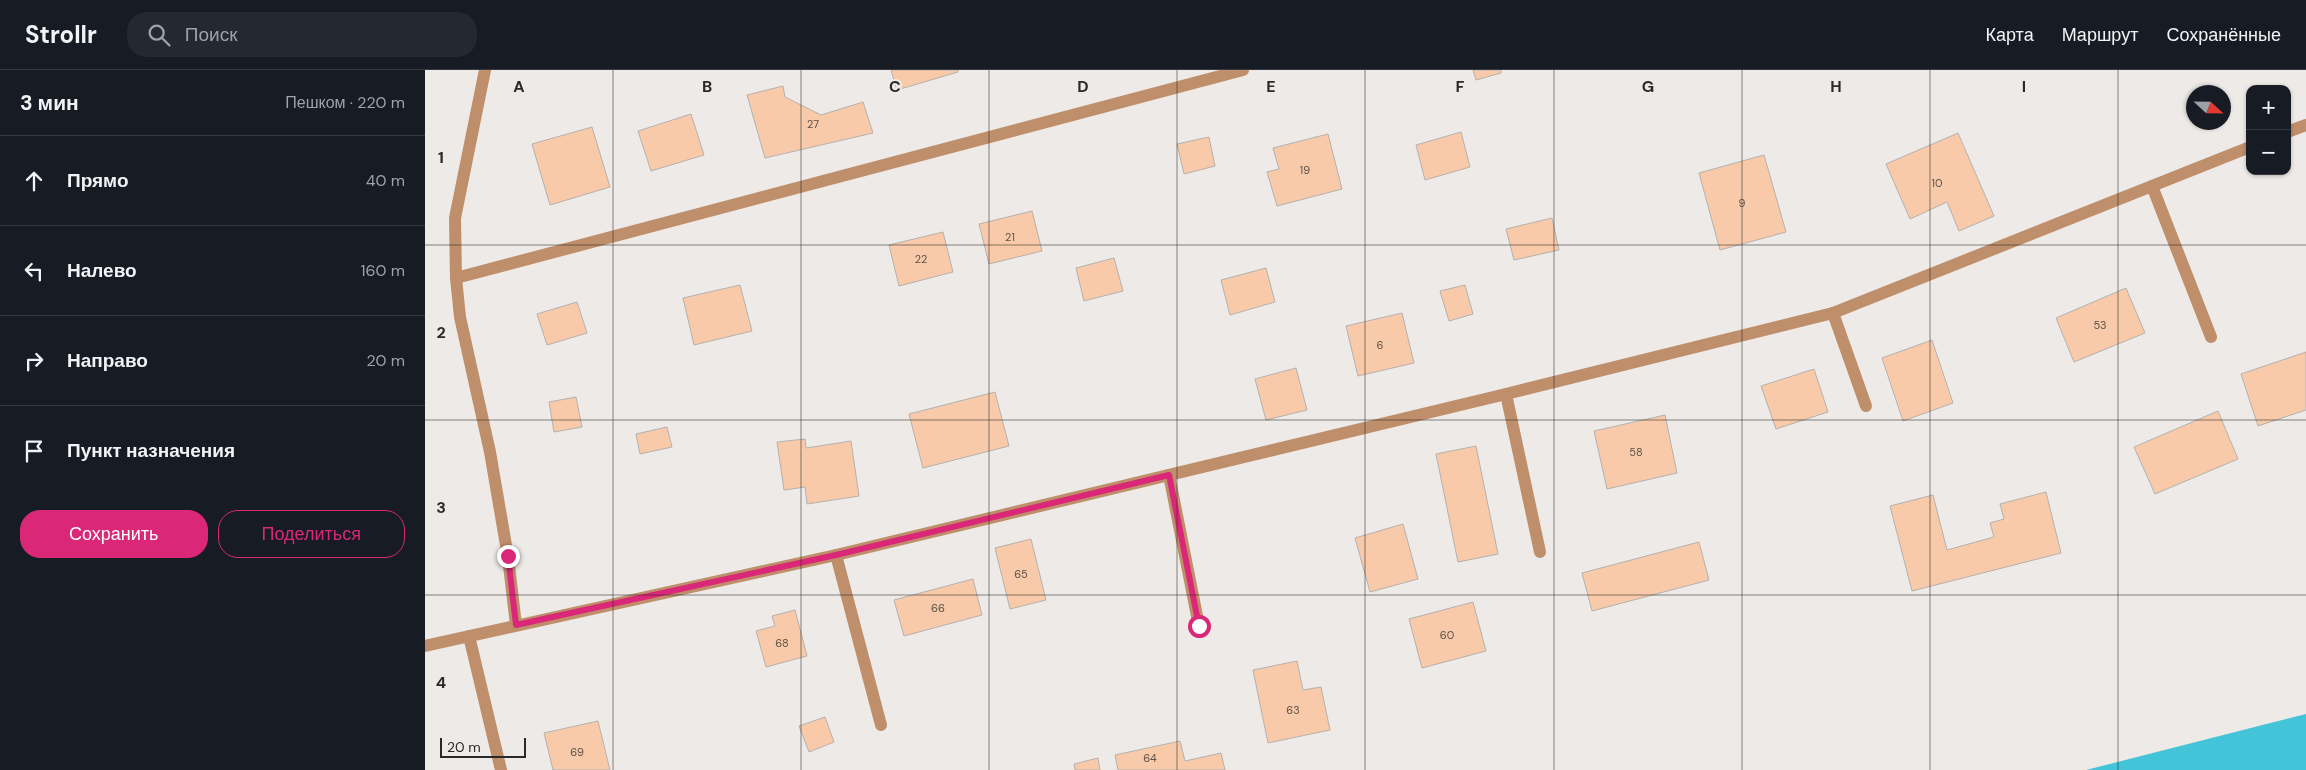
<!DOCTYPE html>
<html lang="ru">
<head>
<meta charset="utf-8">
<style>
	:root { --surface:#171b24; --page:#242831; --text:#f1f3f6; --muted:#9ea1a6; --line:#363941; --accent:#db2777 }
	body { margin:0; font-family:"DM Sans",sans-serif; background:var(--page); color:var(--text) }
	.controls { position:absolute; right:15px; top:15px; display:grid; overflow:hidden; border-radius:10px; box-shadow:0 1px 4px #0004 }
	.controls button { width:45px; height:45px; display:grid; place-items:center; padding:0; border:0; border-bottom:1px solid var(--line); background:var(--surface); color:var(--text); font:25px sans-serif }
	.compass { position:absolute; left:1761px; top:15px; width:45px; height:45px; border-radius:50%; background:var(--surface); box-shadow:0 1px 4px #0004; rotate:112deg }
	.scale { position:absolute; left:15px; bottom:12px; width:86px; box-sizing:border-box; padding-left:5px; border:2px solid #2a2927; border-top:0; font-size:14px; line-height:18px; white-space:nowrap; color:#2a2927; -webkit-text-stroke:4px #edeae7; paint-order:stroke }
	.stop { position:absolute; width:15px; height:15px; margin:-11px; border:4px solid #db2777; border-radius:50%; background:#fff }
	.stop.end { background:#db2777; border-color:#fff; box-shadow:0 1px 5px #0008 }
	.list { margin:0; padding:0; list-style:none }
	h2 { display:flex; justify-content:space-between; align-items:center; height:65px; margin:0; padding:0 20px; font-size:21px }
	h2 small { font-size:16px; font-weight:400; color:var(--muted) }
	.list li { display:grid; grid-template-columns:32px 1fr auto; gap:15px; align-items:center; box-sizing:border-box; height:90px; padding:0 20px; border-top:1px solid var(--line) }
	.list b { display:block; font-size:19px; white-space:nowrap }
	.list em { font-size:16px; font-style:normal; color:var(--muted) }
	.actions { display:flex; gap:10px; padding:15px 20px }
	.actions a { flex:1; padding:11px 0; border:1px solid var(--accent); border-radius:20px; text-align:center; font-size:18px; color:var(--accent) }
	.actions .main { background:var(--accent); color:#fff }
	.icon { flex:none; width:28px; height:28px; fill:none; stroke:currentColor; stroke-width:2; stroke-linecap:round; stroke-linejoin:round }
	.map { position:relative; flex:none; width:1881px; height:700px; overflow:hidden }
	header { display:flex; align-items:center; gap:30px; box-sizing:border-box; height:70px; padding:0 25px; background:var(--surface); border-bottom:1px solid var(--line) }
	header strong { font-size:24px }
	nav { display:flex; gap:28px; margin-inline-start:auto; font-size:18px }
	.search { width:350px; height:45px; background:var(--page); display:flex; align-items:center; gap:12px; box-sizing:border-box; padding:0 18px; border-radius:20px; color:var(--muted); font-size:19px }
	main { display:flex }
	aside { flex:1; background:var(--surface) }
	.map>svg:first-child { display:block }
	.water { fill:#43c4d9 }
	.building { fill:#f8caa9; stroke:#b5b1ae }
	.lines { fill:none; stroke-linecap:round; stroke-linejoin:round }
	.lane { stroke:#bf8e6a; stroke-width:12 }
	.street { stroke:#bf8e6a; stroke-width:12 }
	.route { stroke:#db2777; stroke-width:6 }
	.grid { fill:none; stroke:#2a2927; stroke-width:1; stroke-opacity:0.55 }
	.labels { text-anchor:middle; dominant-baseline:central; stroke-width:4; stroke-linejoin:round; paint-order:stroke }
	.number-label { font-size:11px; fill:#5e5148 }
	.grid-label { font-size:16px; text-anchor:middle; font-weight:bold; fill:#2a2927; stroke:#edeae7; stroke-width:4; stroke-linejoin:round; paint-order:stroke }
</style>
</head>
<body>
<header>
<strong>Strollr</strong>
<div class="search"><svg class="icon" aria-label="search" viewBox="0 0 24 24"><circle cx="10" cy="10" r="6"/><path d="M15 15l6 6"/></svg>Поиск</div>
<nav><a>Карта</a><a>Маршрут</a><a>Сохранённые</a></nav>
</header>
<main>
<aside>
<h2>3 мин<small>Пешком · 220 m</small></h2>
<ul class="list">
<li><svg class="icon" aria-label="ahead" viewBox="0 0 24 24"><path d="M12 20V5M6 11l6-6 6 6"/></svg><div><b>Прямо</b></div><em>40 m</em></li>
<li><svg class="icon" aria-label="left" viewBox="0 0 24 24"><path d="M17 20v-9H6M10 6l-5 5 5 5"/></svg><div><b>Налево</b></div><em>160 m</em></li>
<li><svg class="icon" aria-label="right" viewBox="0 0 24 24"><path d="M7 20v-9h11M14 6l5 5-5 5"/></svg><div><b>Направо</b></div><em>20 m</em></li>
<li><svg class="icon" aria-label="arrive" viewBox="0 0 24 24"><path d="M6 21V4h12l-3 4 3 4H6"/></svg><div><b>Пункт назначения</b></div></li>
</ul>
<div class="actions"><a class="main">Сохранить</a><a>Поделиться</a></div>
</aside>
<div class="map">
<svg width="1881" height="700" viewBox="0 0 1881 700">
	<rect width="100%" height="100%" fill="#edeae7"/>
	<polygon class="water" points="1881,644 1881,700 1661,700"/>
	<g class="building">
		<polygon points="466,0 533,0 533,2 472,20"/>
		<polygon points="1048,0 1076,0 1076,3 1051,10"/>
		<polygon points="358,16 360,27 396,45 438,32 448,63 340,88 322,25"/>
		<polygon points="266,44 279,85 226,101 213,61"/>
		<polygon points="167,57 185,117 125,135 107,74"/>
		<polygon points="1036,62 1045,97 1000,110 991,75"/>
		<polygon points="1533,63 1569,146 1534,161 1522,132 1485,149 1461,94"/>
		<polygon points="903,64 917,119 852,136 842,102 854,99 848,78"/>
		<polygon points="784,67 790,96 759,104 752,74"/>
		<polygon points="1339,85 1361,162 1295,180 1274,103"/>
		<polygon points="607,141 617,181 564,194 554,154"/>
		<polygon points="1127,148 1134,180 1089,190 1081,159"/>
		<polygon points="518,162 528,202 474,216 464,175"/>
		<polygon points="689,188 698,221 659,231 651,198"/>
		<polygon points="841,198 850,232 805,245 796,210"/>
		<polygon points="315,215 327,261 269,275 258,228"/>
		<polygon points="1040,215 1048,244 1024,251 1015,221"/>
		<polygon points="1701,218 1720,263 1649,292 1631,248"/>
		<polygon points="152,232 162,263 122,275 112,244"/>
		<polygon points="977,243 989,293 933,306 921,256"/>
		<polygon points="1507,270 1528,333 1478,351 1457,288"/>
		<polygon points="1881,282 1881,340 1833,356 1816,304"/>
		<polygon points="871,298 882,340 841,350 830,309"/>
		<polygon points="1389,299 1403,342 1351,359 1336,316"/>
		<polygon points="570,322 584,376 498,398 484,344"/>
		<polygon points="151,327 157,357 129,362 124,332"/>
		<polygon points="1793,341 1813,389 1730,424 1709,377"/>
		<polygon points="1240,345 1252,403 1182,419 1169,361"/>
		<polygon points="242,357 247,377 215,384 211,364"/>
		<polygon points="380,369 381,378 426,371 434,426 382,434 380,417 359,420 352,372"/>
		<polygon points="1051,376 1073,484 1033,492 1011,384"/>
		<polygon points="1621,422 1636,483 1487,521 1465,436 1508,425 1522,480 1569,467 1565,453 1579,449 1575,434"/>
		<polygon points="978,454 993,509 945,522 930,468"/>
		<polygon points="606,469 621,530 585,539 570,478"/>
		<polygon points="1274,472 1284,510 1167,541 1157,503"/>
		<polygon points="548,509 557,545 479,566 469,530"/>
		<polygon points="1048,532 1061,581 997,598 984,549"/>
		<polygon points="370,540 382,586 341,597 331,561 350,556 347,546"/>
		<polygon points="872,591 878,620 896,617 905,660 843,673 828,600"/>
		<polygon points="400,647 409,672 384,682 374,656"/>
		<polygon points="173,651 185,700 128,700 119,663"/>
		<polygon points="755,671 760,691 796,683 800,700 693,700 690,685"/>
		<polygon points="673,688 675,700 650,700 649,694"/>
	</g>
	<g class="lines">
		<g class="lane">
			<polyline points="1727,116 1786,267"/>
			<polyline points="1408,243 1441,336"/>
			<polyline points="1081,324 1115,482"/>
			<polyline points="744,405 774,556"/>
			<polyline points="411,485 456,655"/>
			<polyline points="44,566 76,700"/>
		</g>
		<g class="street">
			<polyline points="60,0 30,148 31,208 35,247 65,382 83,487 91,555"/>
			<polyline points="1862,62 1881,55"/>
			<polyline points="31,208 818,0"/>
			<polyline points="0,576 411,485 1081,324 1408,243 1825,77"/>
		</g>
	</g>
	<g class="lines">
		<polyline class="route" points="83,486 91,555 411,485 744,405 774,556"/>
	</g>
	<path class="grid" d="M188 0V700M376 0V700M564 0V700M752 0V700M940 0V700M1129 0V700M1317 0V700M1505 0V700M1693 0V700M0 175H1881M0 350H1881M0 525H1881"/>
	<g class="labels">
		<g class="number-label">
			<text x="388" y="54">27</text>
			<text x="880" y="100">19</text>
			<text x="1512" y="113">10</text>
			<text x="1317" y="133">9</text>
			<text x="585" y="167">21</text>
			<text x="496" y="189">22</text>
			<text x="1675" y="255">53</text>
			<text x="955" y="275">6</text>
			<text x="1211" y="382">58</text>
			<text x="596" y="504">65</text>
			<text x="513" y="538">66</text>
			<text x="1022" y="565">60</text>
			<text x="357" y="573">68</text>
			<text x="868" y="640">63</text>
			<text x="152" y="682">69</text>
			<text x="725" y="688">64</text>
		</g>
	</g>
	<g class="grid-label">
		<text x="94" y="22">A</text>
		<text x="282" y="22">B</text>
		<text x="470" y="22">C</text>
		<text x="658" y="22">D</text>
		<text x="846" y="22">E</text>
		<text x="1035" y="22">F</text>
		<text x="1223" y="22">G</text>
		<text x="1411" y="22">H</text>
		<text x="1599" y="22">I</text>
		<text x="16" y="93">1</text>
		<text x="16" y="268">2</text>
		<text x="16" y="443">3</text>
		<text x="16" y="618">4</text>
	</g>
</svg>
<div class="controls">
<button>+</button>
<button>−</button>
</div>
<svg class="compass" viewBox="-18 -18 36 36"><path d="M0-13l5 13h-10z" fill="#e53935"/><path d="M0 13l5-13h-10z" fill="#9ea1a6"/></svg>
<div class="scale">20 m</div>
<div class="stop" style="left:774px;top:556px"></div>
<div class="stop end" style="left:83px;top:486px"></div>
</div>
</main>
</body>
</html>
